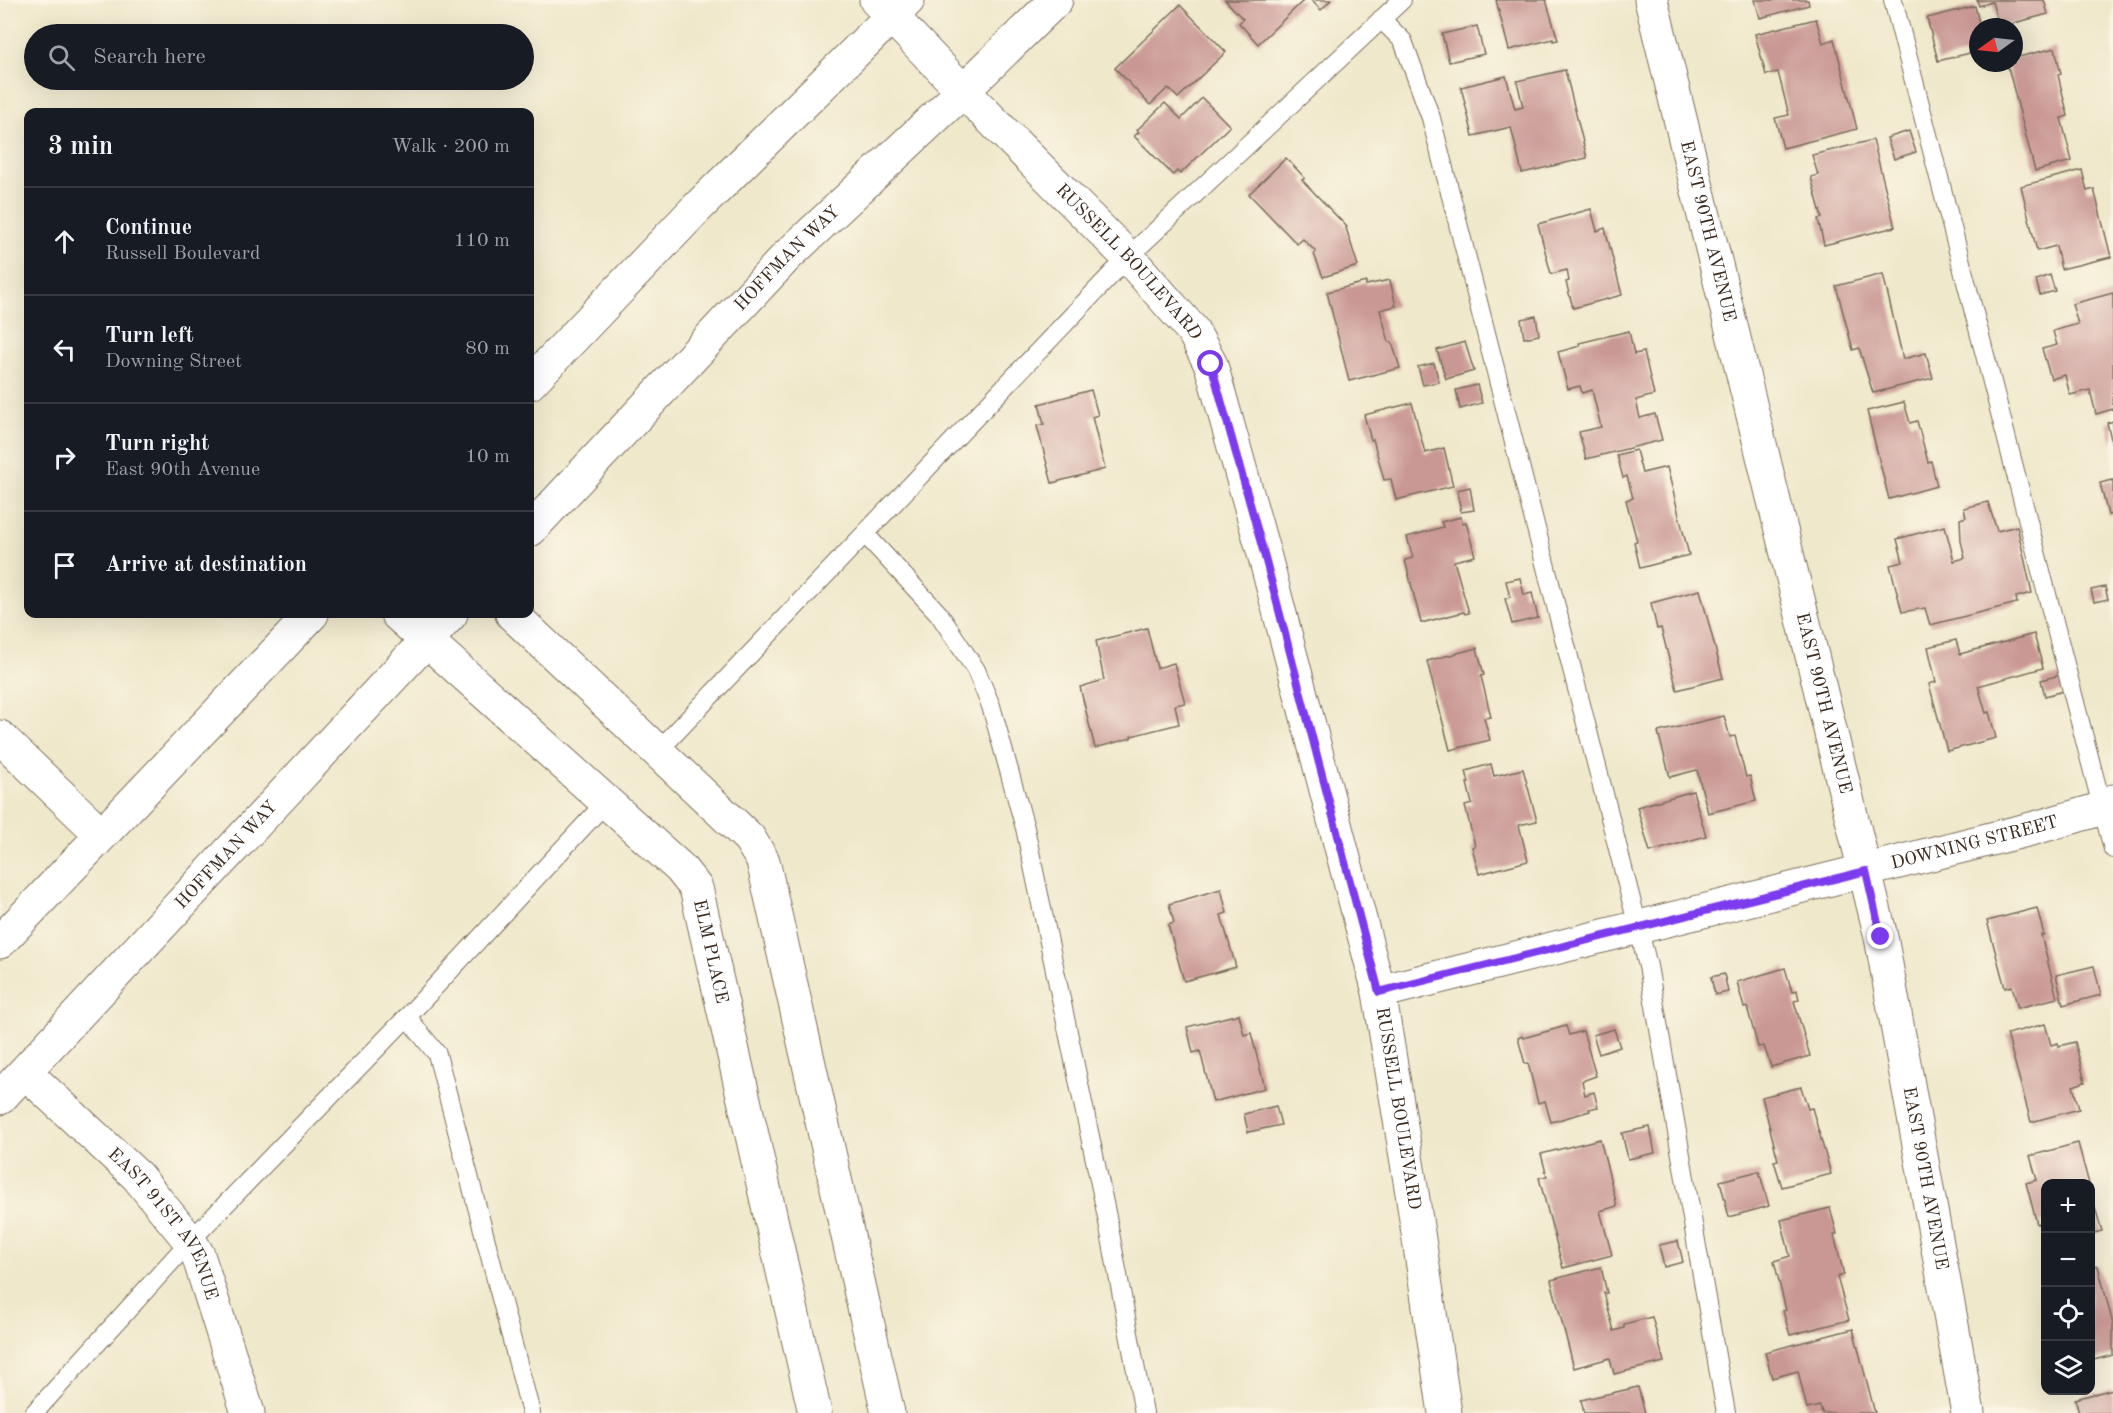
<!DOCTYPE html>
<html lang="en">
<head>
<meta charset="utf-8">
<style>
	:root { --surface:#171b24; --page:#20242c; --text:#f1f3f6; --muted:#9ea1a6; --line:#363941 }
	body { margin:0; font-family:"Old Standard TT",serif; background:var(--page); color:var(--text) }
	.controls { position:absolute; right:18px; bottom:18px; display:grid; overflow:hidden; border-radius:12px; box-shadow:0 6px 24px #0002 }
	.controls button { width:54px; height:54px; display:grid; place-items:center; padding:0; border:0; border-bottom:2px solid var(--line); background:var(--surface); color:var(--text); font:30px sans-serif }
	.compass { position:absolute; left:1969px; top:18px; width:54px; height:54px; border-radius:50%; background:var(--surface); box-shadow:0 6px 24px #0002; rotate:255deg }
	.stop { position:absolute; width:18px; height:18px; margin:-14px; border:4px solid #7c3aed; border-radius:50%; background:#fff }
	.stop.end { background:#7c3aed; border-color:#fff; box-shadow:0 2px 6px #0008 }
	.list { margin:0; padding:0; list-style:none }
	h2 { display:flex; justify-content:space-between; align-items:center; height:78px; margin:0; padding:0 24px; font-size:26px }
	h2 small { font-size:20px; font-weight:400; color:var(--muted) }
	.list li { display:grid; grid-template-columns:39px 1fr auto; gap:18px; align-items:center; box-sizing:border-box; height:108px; padding:0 24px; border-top:2px solid var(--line) }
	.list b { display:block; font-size:22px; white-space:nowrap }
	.list p { margin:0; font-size:20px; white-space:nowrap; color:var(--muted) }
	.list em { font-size:20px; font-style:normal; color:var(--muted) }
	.icon { flex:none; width:33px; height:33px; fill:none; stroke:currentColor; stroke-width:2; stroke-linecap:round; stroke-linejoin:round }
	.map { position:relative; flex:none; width:2113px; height:1413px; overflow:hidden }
	.search { position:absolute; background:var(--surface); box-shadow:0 6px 24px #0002; left:24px; top:24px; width:510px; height:66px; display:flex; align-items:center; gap:15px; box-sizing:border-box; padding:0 21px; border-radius:33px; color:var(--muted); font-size:22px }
	.panel { position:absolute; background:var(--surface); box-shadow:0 6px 24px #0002; left:24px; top:108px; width:510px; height:510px; border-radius:12px }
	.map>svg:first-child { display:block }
	.building { fill:#c99794 }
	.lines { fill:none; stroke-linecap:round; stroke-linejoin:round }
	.lane-casing { stroke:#7a6c5b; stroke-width:20 }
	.street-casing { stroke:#7a6c5b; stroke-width:35 }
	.lane { stroke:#fff; stroke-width:18 }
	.street { stroke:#fff; stroke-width:33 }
	.route { stroke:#7c3aed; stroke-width:8 }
	.labels { text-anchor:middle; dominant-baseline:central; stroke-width:5; stroke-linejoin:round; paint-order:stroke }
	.street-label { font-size:18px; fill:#3b2a1e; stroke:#fcf5e5 }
</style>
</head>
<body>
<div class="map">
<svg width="2113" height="1413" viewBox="0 0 2113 1413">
	<rect width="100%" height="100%" fill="#fcf5e5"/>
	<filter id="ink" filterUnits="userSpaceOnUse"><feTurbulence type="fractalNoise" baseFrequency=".0167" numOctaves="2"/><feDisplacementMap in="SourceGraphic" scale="12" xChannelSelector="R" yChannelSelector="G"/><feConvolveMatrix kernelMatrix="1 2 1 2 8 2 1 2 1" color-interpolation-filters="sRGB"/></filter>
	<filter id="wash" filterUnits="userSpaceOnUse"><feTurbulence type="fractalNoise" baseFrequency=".008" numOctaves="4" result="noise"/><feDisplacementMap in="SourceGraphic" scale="24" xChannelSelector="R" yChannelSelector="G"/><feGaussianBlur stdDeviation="1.35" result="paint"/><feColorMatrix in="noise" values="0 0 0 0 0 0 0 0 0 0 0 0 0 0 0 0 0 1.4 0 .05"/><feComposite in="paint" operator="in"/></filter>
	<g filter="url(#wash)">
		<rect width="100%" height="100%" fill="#efe8cb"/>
		<g id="blocks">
			<g class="building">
				<polygon points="1225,0 1304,0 1258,44 1239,23 1243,19"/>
				<polygon points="1311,0 1331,0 1321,10"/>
				<polygon points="1496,0 1546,0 1558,40 1553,41 1553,39 1509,50"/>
				<polygon points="1755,0 1808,0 1809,5 1760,18"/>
				<polygon points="1977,0 2044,0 2048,14 1999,27 1992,2 1979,6"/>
				<polygon points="1180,5 1226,52 1178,98 1168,88 1150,105 1115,68"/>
				<polygon points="1975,6 1980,27 1978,27 1978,51 1938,61 1927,18"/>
				<polygon points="1816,19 1823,43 1834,39 1857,129 1783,148 1775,118 1789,115 1778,72 1766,75 1755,34"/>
				<polygon points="1477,26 1484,54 1449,62 1442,34"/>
				<polygon points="2055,48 2061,74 2058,75 2068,116 2061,118 2072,161 2035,171 2007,63 2014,63 2014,58"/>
				<polygon points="1565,70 1587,158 1522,173 1511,127 1473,136 1461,87 1506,76 1515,109 1523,107 1517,81"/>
				<polygon points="1202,98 1230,126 1180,174 1177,171 1173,175 1134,136 1139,132 1137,130 1165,103 1181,119"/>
				<polygon points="1909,131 1916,152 1894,159 1887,138"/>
				<polygon points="1873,140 1895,227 1824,245 1818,219 1822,218 1811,177 1818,175 1812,155"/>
				<polygon points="1286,158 1305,178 1302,180 1347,227 1346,228 1358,266 1323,277 1314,254 1316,252 1303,239 1297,244 1249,194"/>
				<polygon points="2082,170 2087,191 2094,189 2111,257 2061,269 2056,246 2037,251 2021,186"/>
				<polygon points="1591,209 1597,231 1605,228 1622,295 1573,308 1566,282 1569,281 1567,270 1551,274 1538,224"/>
				<polygon points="1883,274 1903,359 1926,353 1933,378 1873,393 1859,348 1853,350 1836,286"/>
				<polygon points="2050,275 2055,291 2040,295 2036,280"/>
				<polygon points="1390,280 1396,306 1380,310 1389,342 1392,342 1400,368 1349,381 1327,292 1366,282 1366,285"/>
				<polygon points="2113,293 2113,409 2096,414 2090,390 2070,395 2065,375 2051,379 2042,349 2057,345 2053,331 2078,324 2072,304"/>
				<polygon points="1536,316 1539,335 1524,338 1521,319"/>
				<polygon points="1629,331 1634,354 1644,352 1654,395 1636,400 1640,418 1655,414 1662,440 1586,459 1579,432 1601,427 1592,390 1582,393 1580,386 1568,389 1558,352 1580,346 1579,343"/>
				<polygon points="1465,342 1474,371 1446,379 1437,350"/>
				<polygon points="1434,363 1439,382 1423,385 1418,367"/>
				<polygon points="1477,385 1482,403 1460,409 1456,390"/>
				<polygon points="1091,390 1098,415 1092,417 1105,469 1052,483 1037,426 1044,424 1039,404"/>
				<polygon points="1904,402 1910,423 1917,421 1928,462 1931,461 1937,486 1889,499 1867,411"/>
				<polygon points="1412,403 1425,453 1444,448 1453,486 1396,500 1391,479 1384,480 1373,439 1371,440 1364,415"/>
				<polygon points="2113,421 2113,443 2112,443 2107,423"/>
				<polygon points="1636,450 1642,473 1667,467 1689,555 1640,568 1634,542 1637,541 1626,500 1633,498 1627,476 1623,478 1617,455"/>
				<polygon points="2113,480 2113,514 2108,515 2100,483"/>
				<polygon points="1470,487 1474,510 1461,512 1457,490"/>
				<polygon points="1988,502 1997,531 2017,526 2032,593 2016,597 2017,603 1930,625 1925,608 1902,612 1890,565 1903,562 1897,539 1945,526 1954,561 1965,558 1961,541 1960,519 1966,517 1964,508"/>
				<polygon points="1461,517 1462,523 1466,522 1475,556 1454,561 1469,613 1465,614 1464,612 1421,623 1405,560 1413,558 1407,537 1443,527 1441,522"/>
				<polygon points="1520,578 1524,595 1532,593 1538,618 1512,624 1505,599 1510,597 1506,581"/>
				<polygon points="2105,587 2108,599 2094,602 2091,590"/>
				<polygon points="1700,590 1723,678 1677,690 1661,628 1657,629 1651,603"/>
				<polygon points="1147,628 1157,668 1174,663 1185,703 1175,705 1179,724 1131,736 1131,738 1095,748 1080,687 1104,680 1096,641"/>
				<polygon points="2034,634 2043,668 1978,686 1986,713 1989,712 1996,738 1947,751 1929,684 1936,682 1928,647 1956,640 1960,654"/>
				<polygon points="1477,648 1484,675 1481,676 1491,717 1484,718 1490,740 1450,750 1427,661"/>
				<polygon points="2060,675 2064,691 2045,696 2041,680"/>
				<polygon points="1724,716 1730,737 1735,736 1746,777 1750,776 1756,801 1708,813 1697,770 1670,777 1658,732"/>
				<polygon points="1491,764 1494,776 1523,769 1537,821 1519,825 1528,861 1479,874 1472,847 1475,846 1465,806 1472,804 1467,783 1469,783 1466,771"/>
				<polygon points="1693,791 1706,836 1650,852 1637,807"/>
				<polygon points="1221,889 1227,913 1221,915 1236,967 1184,981 1168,925 1174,923 1169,904"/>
				<polygon points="2037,908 2044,935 2041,935 2057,998 2018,1008 2012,986 2005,988 1987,921"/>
				<polygon points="2094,966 2101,995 2063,1005 2056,975"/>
				<polygon points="1785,968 1792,992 1797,990 1799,1000 1794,1001 1810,1056 1771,1067 1764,1046 1758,1047 1747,1007 1744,1008 1737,982"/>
				<polygon points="1724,974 1728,992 1715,995 1711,977"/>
				<polygon points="1239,1014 1244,1035 1251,1033 1265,1088 1213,1102 1200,1051 1193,1053 1187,1027"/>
				<polygon points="2045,1024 2051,1045 2058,1043 2059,1046 2075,1042 2085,1082 2073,1086 2079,1109 2031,1122 2007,1034"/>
				<polygon points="1566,1026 1569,1035 1583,1031 1596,1076 1582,1081 1585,1095 1594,1092 1598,1107 1589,1109 1590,1111 1551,1122 1545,1101 1538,1103 1528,1063 1525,1064 1518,1038 1522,1036 1523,1038"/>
				<polygon points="1614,1029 1620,1047 1599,1054 1593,1035"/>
				<polygon points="1801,1087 1808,1109 1812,1108 1831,1174 1782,1187 1774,1161 1778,1160 1762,1097"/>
				<polygon points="1276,1106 1281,1125 1248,1132 1244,1114"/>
				<polygon points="1650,1127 1655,1153 1628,1159 1622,1133"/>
				<polygon points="1600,1139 1617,1206 1600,1211 1612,1255 1563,1268 1539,1178 1547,1176 1541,1154"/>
				<polygon points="2078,1143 2089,1184 2046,1184 2046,1221 2037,1224 2026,1183 2037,1180 2030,1156"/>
				<polygon points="1759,1171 1769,1206 1729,1217 1720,1181"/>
				<polygon points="2090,1191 2102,1231 2090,1234"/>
				<polygon points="1830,1208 1837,1234 1834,1235 1844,1275 1837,1277 1849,1320 1790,1335 1783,1311 1786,1310 1774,1261 1790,1256 1781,1220"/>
				<polygon points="1678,1241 1683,1262 1664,1267 1659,1245"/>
				<polygon points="2098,1266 2113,1324 2113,1355 2090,1361 2090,1268"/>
				<polygon points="1601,1267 1607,1293 1604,1293 1614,1331 1624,1328 1624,1324 1652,1317 1664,1362 1614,1374 1610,1358 1574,1368 1551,1280"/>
				<polygon points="1853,1329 1875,1413 1822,1413 1820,1406 1807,1409 1798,1371 1772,1378 1765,1352"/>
				<polygon points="1638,1387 1645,1413 1584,1413 1581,1400"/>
				<polygon points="2113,1389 2113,1413 2079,1413 2075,1399"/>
			</g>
		</g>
	</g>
	<g filter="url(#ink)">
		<use href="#blocks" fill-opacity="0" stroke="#7a6c5b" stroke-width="1.5"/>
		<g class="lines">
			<g class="lane-casing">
				<g id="lane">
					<polyline points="1893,0 2113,849"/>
					<polyline points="1381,19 1403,41 1431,118 1648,966 1726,1413"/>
					<polyline points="865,534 939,614 976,670 991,706 1025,828 1107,1217 1144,1413"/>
					<polyline points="658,751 1128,257 1402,0"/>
					<polyline points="407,1017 437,1054 531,1413"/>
					<polyline points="34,1413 190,1241 407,1017 606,802"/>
				</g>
			</g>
			<g class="street-casing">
				<g id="street">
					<path id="s1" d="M876 0 963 91 1128 257 1193 331 1211 365 1266 561 1379 992 1412 1193 1445 1413"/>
					<path id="s2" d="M1651 0 1881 937 1968 1413"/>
					<polyline points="530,383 694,211 908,0"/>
					<path id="s3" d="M530 530 787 256 963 91 1056 0"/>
					<path id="s4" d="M397 614 680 868 696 888 815 1413"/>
					<polyline points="512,614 749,838 763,861 888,1413"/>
					<polyline points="0,737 101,834"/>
					<polyline points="0,942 312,614"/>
					<path id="s5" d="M1379 992 2035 828 2104 808 2113 801"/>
					<path id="s6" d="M25 1072 137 1176 190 1241 198 1255 248 1413"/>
					<path id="s7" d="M0 1098 451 614"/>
				</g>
			</g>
			<use href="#lane" class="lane"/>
			<use href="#street" class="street"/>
		</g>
	</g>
	<g class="lines" filter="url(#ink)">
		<polyline class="route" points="1211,364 1266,561 1379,992 1866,871 1881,937"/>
	</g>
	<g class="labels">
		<g class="street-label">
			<text stroke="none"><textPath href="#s2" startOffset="238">EAST 90TH AVENUE</textPath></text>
			<text stroke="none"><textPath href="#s3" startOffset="374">HOFFMAN WAY</textPath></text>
			<text stroke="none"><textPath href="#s1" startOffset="364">RUSSELL BOULEVARD</textPath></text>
			<text stroke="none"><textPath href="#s2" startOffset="724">EAST 90TH AVENUE</textPath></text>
			<text stroke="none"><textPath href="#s5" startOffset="614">DOWNING STREET</textPath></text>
			<text stroke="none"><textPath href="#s7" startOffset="332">HOFFMAN WAY</textPath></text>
			<text stroke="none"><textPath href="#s4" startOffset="471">ELM PLACE</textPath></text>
			<text stroke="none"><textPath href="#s1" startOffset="1264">RUSSELL BOULEVARD</textPath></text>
			<text stroke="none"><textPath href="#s2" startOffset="1210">EAST 90TH AVENUE</textPath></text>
			<text stroke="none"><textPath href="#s6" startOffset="208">EAST 91ST AVENUE</textPath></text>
		</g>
	</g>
</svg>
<div class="controls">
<button>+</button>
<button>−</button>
<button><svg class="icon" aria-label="locate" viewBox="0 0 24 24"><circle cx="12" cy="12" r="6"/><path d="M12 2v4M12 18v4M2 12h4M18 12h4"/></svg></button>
<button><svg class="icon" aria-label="layers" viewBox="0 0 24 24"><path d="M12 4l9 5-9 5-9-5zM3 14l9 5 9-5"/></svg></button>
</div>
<svg class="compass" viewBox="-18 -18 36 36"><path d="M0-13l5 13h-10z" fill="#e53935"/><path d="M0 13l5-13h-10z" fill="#9ea1a6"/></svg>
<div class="stop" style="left:1211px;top:364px"></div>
<div class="stop end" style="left:1881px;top:937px"></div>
<div class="search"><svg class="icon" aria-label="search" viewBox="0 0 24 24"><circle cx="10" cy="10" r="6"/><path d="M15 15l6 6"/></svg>Search here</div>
<section class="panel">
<h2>3 min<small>Walk · 200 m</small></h2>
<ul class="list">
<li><svg class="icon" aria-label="ahead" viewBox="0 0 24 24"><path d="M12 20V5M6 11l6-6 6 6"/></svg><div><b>Continue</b><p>Russell Boulevard</p></div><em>110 m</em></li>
<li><svg class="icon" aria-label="left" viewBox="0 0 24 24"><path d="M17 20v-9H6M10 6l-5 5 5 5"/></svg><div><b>Turn left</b><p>Downing Street</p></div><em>80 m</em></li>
<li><svg class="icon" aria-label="right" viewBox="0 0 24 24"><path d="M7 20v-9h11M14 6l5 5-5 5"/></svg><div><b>Turn right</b><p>East 90th Avenue</p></div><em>10 m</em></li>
<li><svg class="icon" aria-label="arrive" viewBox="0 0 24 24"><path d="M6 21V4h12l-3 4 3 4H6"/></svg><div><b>Arrive at destination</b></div></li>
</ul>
</section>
</div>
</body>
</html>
